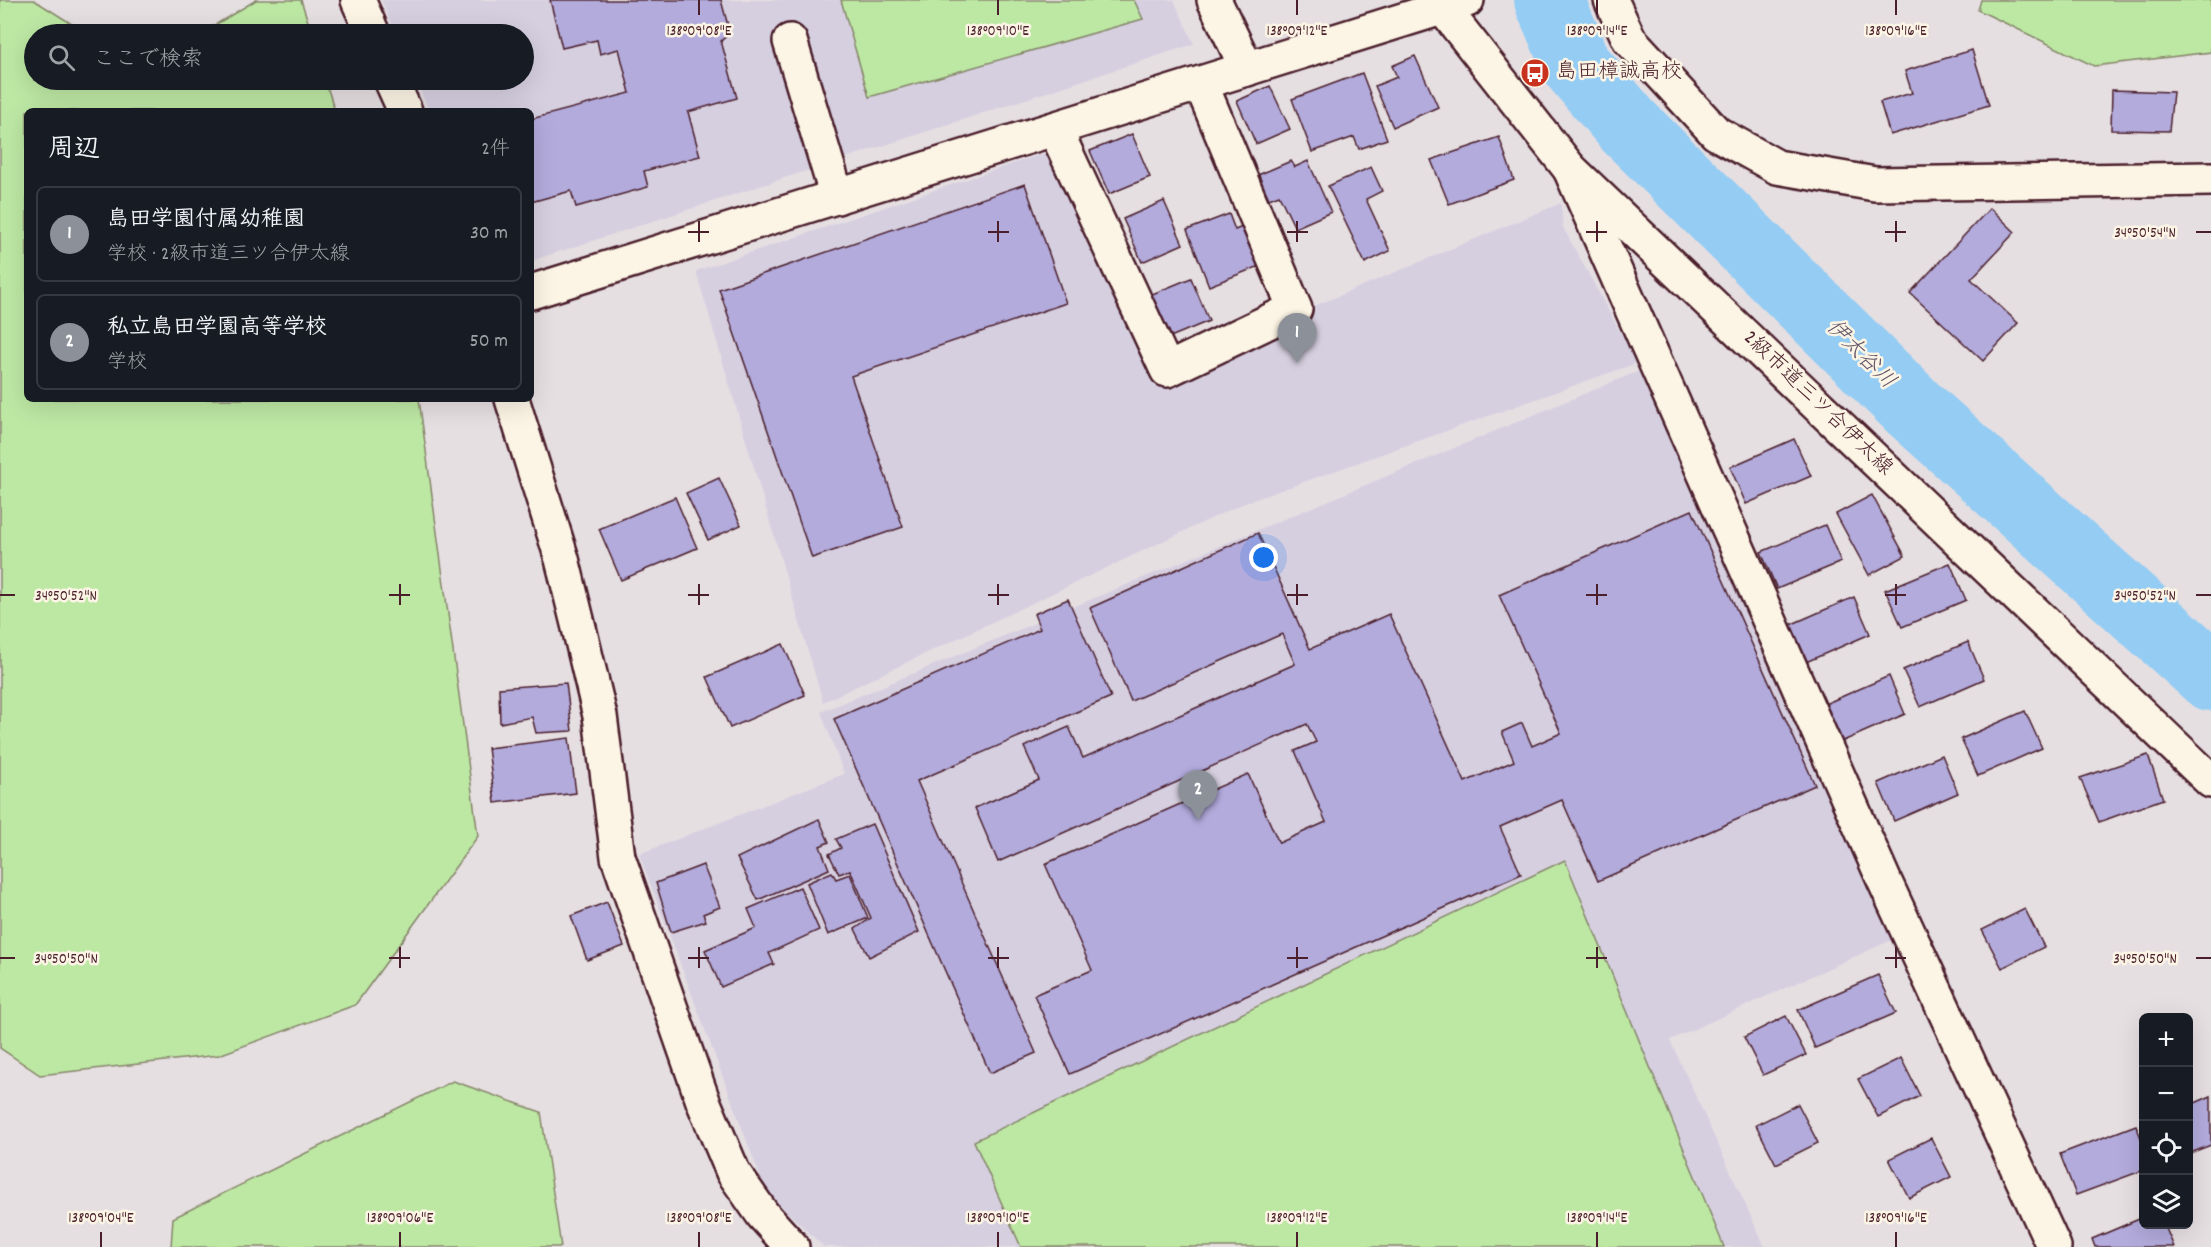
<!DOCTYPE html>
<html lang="ja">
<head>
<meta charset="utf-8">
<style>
	:root { --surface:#171b24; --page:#242831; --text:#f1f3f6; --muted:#9ea1a6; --line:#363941; --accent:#8c9099 }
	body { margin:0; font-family:Dekko,"Klee One",sans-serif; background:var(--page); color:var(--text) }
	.controls { position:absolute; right:18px; bottom:18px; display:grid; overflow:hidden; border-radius:9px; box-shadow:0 6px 24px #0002 }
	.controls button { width:54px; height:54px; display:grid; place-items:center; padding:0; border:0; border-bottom:2px solid var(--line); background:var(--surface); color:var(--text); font:30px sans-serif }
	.you { position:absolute; left:1264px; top:558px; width:21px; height:21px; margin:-15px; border:4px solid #fff; border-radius:50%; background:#1a73e8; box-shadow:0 0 0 9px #1a73e833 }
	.badge { display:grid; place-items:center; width:39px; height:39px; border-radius:50%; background:var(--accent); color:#fff; font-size:20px; font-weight:700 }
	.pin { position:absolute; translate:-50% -50px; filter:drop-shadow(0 2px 3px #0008) }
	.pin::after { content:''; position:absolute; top:32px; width:21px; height:18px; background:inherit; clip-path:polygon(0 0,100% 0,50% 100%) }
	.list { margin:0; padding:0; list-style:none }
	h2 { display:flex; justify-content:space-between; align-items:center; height:78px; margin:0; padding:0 24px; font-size:26px }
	h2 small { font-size:20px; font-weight:400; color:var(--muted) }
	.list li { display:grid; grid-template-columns:39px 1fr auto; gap:18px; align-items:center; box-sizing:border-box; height:96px; margin:0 12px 12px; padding:0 12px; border:2px solid var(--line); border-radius:9px }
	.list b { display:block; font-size:22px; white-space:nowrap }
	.list p { margin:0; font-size:20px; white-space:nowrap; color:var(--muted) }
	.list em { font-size:20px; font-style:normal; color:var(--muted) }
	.icon { flex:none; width:33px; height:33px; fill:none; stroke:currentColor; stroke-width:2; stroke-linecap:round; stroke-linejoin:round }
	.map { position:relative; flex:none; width:2211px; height:1247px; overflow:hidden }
	.search { position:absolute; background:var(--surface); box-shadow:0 6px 24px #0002; left:24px; top:24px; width:510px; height:66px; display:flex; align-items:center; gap:15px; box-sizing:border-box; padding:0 21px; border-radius:33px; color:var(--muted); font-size:22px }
	.panel { position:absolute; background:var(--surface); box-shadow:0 6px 24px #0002; left:24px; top:108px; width:510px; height:294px; border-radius:9px }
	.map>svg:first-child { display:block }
	.built { fill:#d6cfe0 }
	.green { fill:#bde8a4; stroke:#848468; stroke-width:1.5 }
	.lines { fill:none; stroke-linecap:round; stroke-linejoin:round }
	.river { stroke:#94ccf3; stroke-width:70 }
	.building { fill:#b2abdc; stroke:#4a1f2b; stroke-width:1.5 }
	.minor-casing { stroke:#4a1f2b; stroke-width:38 }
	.minor { stroke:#fcf5e5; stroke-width:33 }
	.ticks { fill:none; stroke:#4a1f2b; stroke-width:2 }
	.labels { text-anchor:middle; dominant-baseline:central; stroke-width:5; stroke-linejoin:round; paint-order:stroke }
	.poi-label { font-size:21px; fill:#4a1f2b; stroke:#fcf5e5; text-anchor:start }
	.street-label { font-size:21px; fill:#4a1f2b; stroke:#fcf5e5 }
	.water-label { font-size:22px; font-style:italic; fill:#605367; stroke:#fcf5e5 }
	.ticks-label { font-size:15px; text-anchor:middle; fill:#4a1f2b; stroke:#fcf5e5; stroke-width:5; stroke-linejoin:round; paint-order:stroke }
</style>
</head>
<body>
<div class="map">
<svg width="2211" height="1247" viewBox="0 0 2211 1247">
	<rect width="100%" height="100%" fill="#e6dfe2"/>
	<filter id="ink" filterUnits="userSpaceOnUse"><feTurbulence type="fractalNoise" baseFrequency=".0167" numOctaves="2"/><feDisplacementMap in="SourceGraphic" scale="12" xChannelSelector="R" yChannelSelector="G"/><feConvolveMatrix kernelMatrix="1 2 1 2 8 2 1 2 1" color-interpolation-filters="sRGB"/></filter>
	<g filter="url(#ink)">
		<g class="built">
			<polygon points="381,0 1174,0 1194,44 531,261 531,111 429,111 416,80 524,80 524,34 396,34"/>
			<polygon points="1047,152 1148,371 1156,380 1312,307 1561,203 1563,227 1637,363 1242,504 823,702 696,271"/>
			<polygon points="1639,371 1896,938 1670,1040 1765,1247 824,1247 766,1192 639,854 844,774 821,712"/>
		</g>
		<g class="green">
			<polygon points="0,0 34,0 88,34 34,34 34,80 325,80 335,111 27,111 27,399 419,399 478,836 355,1005 219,1055 40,1075 0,1048"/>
			<polygon points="256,0 301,0 312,34 200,34"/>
			<polygon points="841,0 1134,0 1143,19 869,97"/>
			<polygon points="1981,0 2211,0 2211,52 2094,66 1978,10"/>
			<polygon points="1565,860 1724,1247 1021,1247 974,1141"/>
			<polygon points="453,1081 541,1112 561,1247 171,1247 173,1218"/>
		</g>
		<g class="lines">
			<polyline class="river" points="1549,0 1577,66 1628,126 1913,408 2211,676"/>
		</g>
		<g class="building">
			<polygon points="550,0 721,0 730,33 721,41 737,98 688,112 700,156 644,171 648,187 576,207 571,191 531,202 531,119 630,93 619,49 600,54 597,40 562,48"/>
			<polygon points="1972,50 1989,105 1890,135 1880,102 1912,93 1905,71"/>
			<polygon points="1415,56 1438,107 1393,127 1375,86 1397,77 1392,66"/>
			<polygon points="1362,73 1387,139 1359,149 1354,137 1312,152 1292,99"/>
			<polygon points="1270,86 1290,129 1256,144 1237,101"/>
			<polygon points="2112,90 2173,92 2169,131 2111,130"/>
			<polygon points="1132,134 1150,177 1109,194 1090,151"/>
			<polygon points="1499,137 1514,180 1449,204 1431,160"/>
			<polygon points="1291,161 1295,167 1308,161 1331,212 1295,228 1279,195 1269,199 1258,175"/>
			<polygon points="1371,167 1382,191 1366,199 1390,251 1365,263 1328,186"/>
			<polygon points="1025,184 1066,303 851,376 903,527 812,558 719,289"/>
			<polygon points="1164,201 1183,244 1142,262 1123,219"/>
			<polygon points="1990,208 2015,232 1971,279 2018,323 1983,361 1910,293"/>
			<polygon points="1229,214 1235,230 1247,225 1262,265 1209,286 1187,230"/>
			<polygon points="1191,278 1209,321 1168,338 1150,295"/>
			<polygon points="1794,439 1811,476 1746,504 1730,467"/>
			<polygon points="719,478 741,525 708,540 686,493"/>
			<polygon points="1872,495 1905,556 1869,575 1836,514"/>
			<polygon points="675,497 697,548 621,580 599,529"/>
			<polygon points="1692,510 1815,785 1598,881 1562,800 1500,827 1521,874 1070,1074 1034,995 1092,970 1045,864 1248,774 1279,843 1326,822 1295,751 1316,742 1307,724 998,862 975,808 1039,780 1024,747 1069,727 1083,758 1295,664 1282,634 1131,701 1090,608 1258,533 1310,649 1389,614 1465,782 1514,761 1502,732 1522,723 1532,746 1561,733 1499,595"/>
			<polygon points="1825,525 1841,562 1777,589 1761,552"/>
			<polygon points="1950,563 1966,600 1902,627 1885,590"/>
			<polygon points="1854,597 1870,634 1806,662 1790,625"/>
			<polygon points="1068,599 1111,697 917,781 1036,1053 990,1073 834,719 1040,629 1034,614"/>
			<polygon points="1968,642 1984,679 1920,707 1903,670"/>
			<polygon points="783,644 805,695 730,728 707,677"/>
			<polygon points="1889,676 1905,714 1841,742 1825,704"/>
			<polygon points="566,683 572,731 536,733 532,717 500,723 499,688"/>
			<polygon points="2025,711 2042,748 1978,776 1961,739"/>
			<polygon points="569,738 576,793 495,803 488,748"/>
			<polygon points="1942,755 1958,793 1894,821 1878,783"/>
			<polygon points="2148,755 2163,799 2099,822 2080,778"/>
			<polygon points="819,819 829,842 820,846 829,869 758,900 737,858"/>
			<polygon points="872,824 919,932 869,957 855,929 871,918 850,870 839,874 829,854 841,848 836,839"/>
			<polygon points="703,865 720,907 703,914 706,921 671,932 656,883"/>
			<polygon points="832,872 836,879 850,874 868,918 828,935 807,883"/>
			<polygon points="800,887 819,930 769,953 774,964 721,987 705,950 756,928 748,909"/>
			<polygon points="607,902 624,946 587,960 571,916"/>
			<polygon points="2025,909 2044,947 2002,968 1982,930"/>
			<polygon points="1878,975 1896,1013 1815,1048 1798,1010"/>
			<polygon points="1786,1016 1806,1055 1763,1075 1744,1037"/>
			<polygon points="1901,1058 1920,1096 1878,1117 1858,1079"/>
			<polygon points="2211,1096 2211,1145 2188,1154 2188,1106"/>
			<polygon points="1798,1104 1818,1143 1776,1164 1756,1125"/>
			<polygon points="2136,1125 2144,1146 2144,1170 2076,1195 2060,1154"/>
			<polygon points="1931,1138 1951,1177 1909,1198 1889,1159"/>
			<polygon points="2144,1217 2144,1224 2164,1224 2174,1247 2095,1247 2092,1239"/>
		</g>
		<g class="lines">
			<g class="minor-casing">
				<g id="minor">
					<polyline points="358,0 373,34"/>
					<polyline points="1214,0 1247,69"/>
					<polyline points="1611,0 1629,39 1716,133 1777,167 1875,184 2211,179"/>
					<polyline points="1443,8 1570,169 2211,781"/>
					<polyline points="790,41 837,197"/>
					<polyline points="391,80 405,111"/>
					<polyline points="1055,129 1167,370 1295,309 1201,84"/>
					<polyline points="1570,169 1884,880 2054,1247"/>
					<polyline points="531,292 1467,0"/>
					<polyline points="512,399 562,559 580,632 600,716 618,857 703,1101 733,1172 763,1215 792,1247"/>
				</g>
			</g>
			<use href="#minor" class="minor"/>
		</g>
	</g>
	<path class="ticks" d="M699 0V15M998 0V15M1297 0V15M1597 0V15M1896 0V15M699 221V242M998 221V242M1297 221V242M1597 221V242M1896 221V242M688 232H709M988 232H1009M1287 232H1308M1586 232H1607M1885 232H1906M2196 232H2211M400 584V605M699 584V605M998 584V605M1297 584V605M1597 584V605M1896 584V605M0 595H15M389 595H410M688 595H709M988 595H1009M1287 595H1308M1586 595H1607M1885 595H1906M2196 595H2211M400 947V968M699 947V968M998 947V968M1297 947V968M1597 947V968M1896 947V968M0 958H15M389 958H410M688 958H709M988 958H1009M1287 958H1308M1586 958H1607M1885 958H1906M2196 958H2211M101 1232V1247M400 1232V1247M699 1232V1247M998 1232V1247M1297 1232V1247M1597 1232V1247M1896 1232V1247"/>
	<defs>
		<g id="bus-disc" transform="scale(1.5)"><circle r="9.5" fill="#c8321e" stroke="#fcf5e5"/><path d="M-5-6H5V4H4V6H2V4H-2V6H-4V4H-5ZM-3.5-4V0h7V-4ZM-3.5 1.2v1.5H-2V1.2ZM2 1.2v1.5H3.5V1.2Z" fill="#fff"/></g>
	</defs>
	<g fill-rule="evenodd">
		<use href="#bus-disc" x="1535" y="73"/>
	</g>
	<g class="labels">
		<g class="poi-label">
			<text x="1556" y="73">島田樟誠高校</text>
		</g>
		<g class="street-label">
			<text transform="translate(1817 404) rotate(44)">2級市道三ツ合伊太線</text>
		</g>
		<g class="water-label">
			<text transform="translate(1860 355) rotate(45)">伊太谷川</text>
		</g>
	</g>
	<g class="ticks-label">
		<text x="699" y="35">138°09'08"E</text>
		<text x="998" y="35">138°09'10"E</text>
		<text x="1297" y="35">138°09'12"E</text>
		<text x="1597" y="35">138°09'14"E</text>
		<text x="1896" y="35">138°09'16"E</text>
		<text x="2145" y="237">34°50'54"N</text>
		<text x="66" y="600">34°50'52"N</text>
		<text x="2145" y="600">34°50'52"N</text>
		<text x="66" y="963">34°50'50"N</text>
		<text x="2145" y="963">34°50'50"N</text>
		<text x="101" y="1222">138°09'04"E</text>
		<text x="400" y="1222">138°09'06"E</text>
		<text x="699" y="1222">138°09'08"E</text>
		<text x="998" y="1222">138°09'10"E</text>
		<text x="1297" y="1222">138°09'12"E</text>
		<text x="1597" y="1222">138°09'14"E</text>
		<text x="1896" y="1222">138°09'16"E</text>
	</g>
</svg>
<div class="controls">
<button>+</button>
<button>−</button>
<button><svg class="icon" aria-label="locate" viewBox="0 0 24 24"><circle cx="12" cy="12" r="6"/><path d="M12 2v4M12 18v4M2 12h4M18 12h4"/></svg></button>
<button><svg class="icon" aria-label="layers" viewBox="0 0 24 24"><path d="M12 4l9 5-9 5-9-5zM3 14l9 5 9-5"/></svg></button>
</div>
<div class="you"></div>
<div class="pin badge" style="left:1297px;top:363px">1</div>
<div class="pin badge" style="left:1198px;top:820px">2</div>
<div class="search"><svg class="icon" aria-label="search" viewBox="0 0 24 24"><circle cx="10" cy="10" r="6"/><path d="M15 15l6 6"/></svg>ここで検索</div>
<section class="panel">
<h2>周辺<small>2件</small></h2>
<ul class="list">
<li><span class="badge">1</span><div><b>島田学園付属幼稚園</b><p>学校 · 2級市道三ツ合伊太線</p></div><em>30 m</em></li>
<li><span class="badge">2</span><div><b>私立島田学園高等学校</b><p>学校</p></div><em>50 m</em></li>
</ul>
</section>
</div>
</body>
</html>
